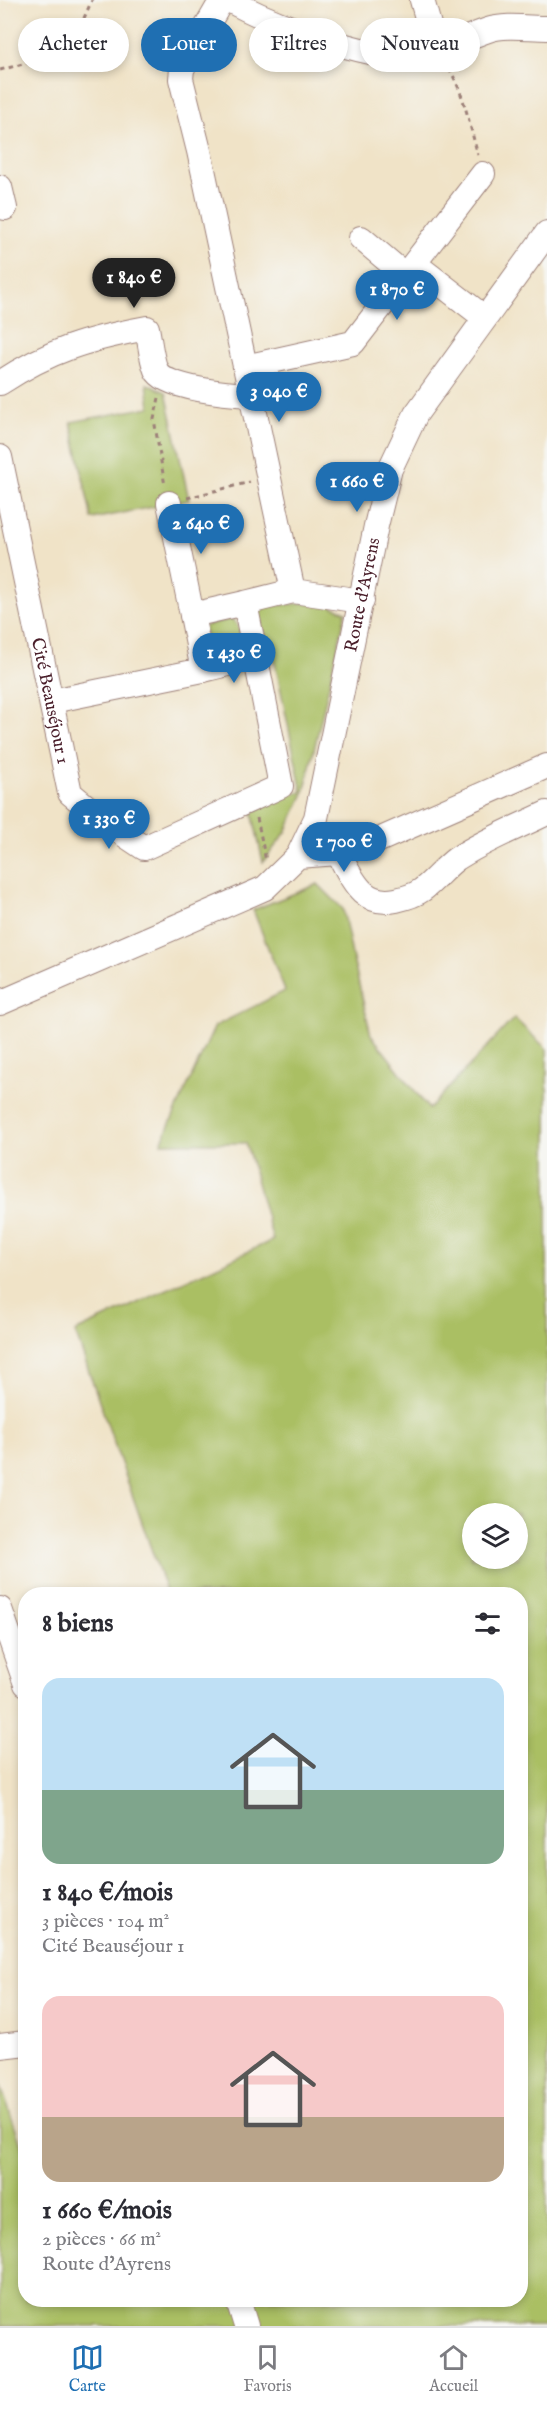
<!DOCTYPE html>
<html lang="fr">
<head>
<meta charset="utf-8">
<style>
  :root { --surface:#fff; --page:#f2f2f3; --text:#2b2b33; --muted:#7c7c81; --line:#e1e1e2; --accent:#1f6fb2 }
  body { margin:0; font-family:"IM FELL English",serif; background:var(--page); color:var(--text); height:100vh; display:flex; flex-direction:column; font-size:22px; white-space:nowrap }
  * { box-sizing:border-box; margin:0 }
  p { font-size:20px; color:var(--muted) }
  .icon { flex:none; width:33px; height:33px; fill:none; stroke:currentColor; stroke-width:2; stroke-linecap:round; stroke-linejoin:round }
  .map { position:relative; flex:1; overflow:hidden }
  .side { position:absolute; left:18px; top:1587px; width:510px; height:720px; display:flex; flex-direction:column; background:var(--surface); border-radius:24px; box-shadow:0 3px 9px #0003 }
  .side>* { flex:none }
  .top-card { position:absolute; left:18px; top:18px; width:512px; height:54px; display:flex; gap:12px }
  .tools { position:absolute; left:462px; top:1503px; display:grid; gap:12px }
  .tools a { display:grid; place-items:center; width:66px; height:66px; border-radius:50%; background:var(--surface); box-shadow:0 3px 9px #0003; font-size:30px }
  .price { position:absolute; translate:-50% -51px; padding:0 14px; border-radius:21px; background:var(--accent); color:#fff; font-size:20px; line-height:39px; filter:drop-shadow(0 2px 3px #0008) }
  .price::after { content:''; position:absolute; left:50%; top:36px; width:18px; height:14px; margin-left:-9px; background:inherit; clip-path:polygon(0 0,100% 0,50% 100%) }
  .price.active { background:#222; color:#fff }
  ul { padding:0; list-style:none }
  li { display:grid; align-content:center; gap:12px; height:318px; padding:0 24px }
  li span { display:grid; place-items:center; height:186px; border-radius:18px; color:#555 }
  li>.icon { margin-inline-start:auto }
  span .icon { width:108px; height:108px; fill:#fffc; stroke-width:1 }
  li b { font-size:26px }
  h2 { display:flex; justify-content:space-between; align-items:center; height:72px; padding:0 24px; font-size:26px }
  .pill { padding:0 21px; border-radius:27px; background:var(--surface); box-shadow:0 3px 9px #0003; font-size:21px; line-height:54px }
  .pill.active { background:var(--accent); color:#fff }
  .tab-bar { display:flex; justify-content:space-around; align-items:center; height:84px; border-top:2px solid var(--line); background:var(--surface); font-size:16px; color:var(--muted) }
  .tab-bar a { display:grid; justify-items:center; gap:3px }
  .tab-bar .active { color:var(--accent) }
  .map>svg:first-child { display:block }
  .green { fill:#aabf64; stroke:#7a6f48; stroke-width:1.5; fill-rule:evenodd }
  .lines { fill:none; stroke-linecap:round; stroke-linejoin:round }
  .minor-casing { stroke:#9d8179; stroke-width:26 }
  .path { stroke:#9d8179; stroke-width:3; stroke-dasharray:4.5 4.5; stroke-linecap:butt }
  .minor { stroke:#fff; stroke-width:24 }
  .labels { text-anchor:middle; stroke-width:6; stroke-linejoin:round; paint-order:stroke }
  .street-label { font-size:18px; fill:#4a1f2b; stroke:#f6f6f2 }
</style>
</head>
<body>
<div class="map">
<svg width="547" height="2326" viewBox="0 0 547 2326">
  <rect width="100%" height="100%" fill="#f6f6f2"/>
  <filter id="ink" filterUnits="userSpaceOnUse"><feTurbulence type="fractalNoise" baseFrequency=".0167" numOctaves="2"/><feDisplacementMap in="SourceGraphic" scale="12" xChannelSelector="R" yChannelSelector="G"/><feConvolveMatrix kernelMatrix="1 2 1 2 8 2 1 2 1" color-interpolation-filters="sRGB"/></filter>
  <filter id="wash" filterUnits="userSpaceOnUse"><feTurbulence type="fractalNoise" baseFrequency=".008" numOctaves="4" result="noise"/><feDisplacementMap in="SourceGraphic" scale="24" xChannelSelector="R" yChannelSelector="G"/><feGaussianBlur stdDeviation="1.35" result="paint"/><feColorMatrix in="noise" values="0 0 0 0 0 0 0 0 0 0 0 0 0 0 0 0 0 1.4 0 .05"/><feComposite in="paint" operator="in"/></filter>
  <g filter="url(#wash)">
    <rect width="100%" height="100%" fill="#f0e3c7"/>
    <g class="green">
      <polygon points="147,384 166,392 189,500 92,519 71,422 150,407"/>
      <polygon points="306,603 327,604 346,612 304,793 286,832 263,862 252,812 271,799 302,792 272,648 260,650 254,619 260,610 268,606"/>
      <path d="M231 619C240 624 243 639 241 649L211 656 204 626Z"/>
      <path d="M318 884 343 909 352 955 371 1035 429 1109 514 1018 547 1049V2326H0V2084L25 2156 26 2300H520V1594H167L75 1332 273 1240 246 1143H161L215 1026 285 991 253 910ZM472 1514H518V1558H472Z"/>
    </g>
  </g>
  <g filter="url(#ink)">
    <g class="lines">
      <g class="minor-casing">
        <g id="minor">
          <polyline points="222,0 182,69 181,79 199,151 293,591 362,601"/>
          <path d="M229 0C268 22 371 61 415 56 441 53 463 38 488 30 506 24 528 28 547 28"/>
          <polyline points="422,0 436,50"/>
          <polyline points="0,187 5,208"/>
          <polyline points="361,238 406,276"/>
          <polyline points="415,264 485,318"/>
          <polyline points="245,367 353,343 483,174"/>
          <path d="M0 383C50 350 88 339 147 328 150 342 151 358 156 370 164 389 232 394 251 395"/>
          <path id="s1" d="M0 457 70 793 105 822 144 848 281 786 245 603 293 591"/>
          <polyline points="169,503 192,615"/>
          <polyline points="203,670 256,657"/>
          <polyline points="52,701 203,670 192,615 245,603"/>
          <path d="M338 853C352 878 362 907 396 900 405 898 415 895 422 890 434 881 444 868 456 859 485 840 516 828 547 813"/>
          <path id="s2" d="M298 856 316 818 376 526 390 469 416 414 547 233"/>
          <polyline points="0,1003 265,888 298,856 338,853 372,843 547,766"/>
          <polyline points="0,1609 26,1684"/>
          <polyline points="0,2046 26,2043"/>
          <polyline points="238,2300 246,2326"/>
        </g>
      </g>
      <g class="path">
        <path d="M449 68C465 96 469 124 478 155"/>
        <polyline points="0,70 69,52 92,0"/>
        <polyline points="159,398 154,419 165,486"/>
        <polyline points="187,498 250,482"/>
        <polyline points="257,818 266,861"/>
      </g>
      <use href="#minor" class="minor"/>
    </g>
  </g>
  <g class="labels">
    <g class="street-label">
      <text dy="6" stroke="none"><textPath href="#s2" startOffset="270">Route d'Ayrens</textPath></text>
      <text dy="6" stroke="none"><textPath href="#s1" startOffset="249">Cité Beauséjour 1</textPath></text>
    </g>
  </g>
</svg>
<div class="tools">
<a><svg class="icon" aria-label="layers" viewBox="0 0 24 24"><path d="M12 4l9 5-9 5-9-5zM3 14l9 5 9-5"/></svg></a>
</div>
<b class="price active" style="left:134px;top:309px">1 840 €</b>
<b class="price" style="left:397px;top:321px">1 870 €</b>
<b class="price" style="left:279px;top:423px">3 040 €</b>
<b class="price" style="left:357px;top:513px">1 660 €</b>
<b class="price" style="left:201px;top:555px">2 640 €</b>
<b class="price" style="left:234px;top:684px">1 430 €</b>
<b class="price" style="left:109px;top:850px">1 330 €</b>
<b class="price" style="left:344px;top:873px">1 700 €</b>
<div class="top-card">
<a class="pill">Acheter</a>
<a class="pill active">Louer</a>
<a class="pill">Filtres</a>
<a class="pill">Nouveau</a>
</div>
<section class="side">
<h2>8 biens<svg class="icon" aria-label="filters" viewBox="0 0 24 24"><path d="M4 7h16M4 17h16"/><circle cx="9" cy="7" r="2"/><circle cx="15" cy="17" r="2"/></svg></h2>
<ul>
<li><span style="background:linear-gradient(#bfe0f5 60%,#7fa58c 0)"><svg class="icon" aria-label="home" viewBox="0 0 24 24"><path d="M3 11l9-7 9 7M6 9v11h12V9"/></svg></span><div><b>1 840 €/mois</b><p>3 pièces · 104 m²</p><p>Cité Beauséjour 1</p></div></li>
<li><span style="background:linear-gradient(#f6c9c9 65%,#b9a48a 0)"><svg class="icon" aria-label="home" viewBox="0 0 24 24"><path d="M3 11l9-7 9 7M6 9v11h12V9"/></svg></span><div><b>1 660 €/mois</b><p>2 pièces · 66 m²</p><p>Route d'Ayrens</p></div></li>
</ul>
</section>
</div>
<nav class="tab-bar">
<a class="active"><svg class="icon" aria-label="map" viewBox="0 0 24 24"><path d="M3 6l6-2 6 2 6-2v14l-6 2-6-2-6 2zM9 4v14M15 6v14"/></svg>Carte</a>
<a><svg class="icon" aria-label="saved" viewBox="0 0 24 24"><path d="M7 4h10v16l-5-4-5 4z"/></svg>Favoris</a>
<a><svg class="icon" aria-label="home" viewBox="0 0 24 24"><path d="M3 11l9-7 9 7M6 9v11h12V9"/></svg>Accueil</a>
</nav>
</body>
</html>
